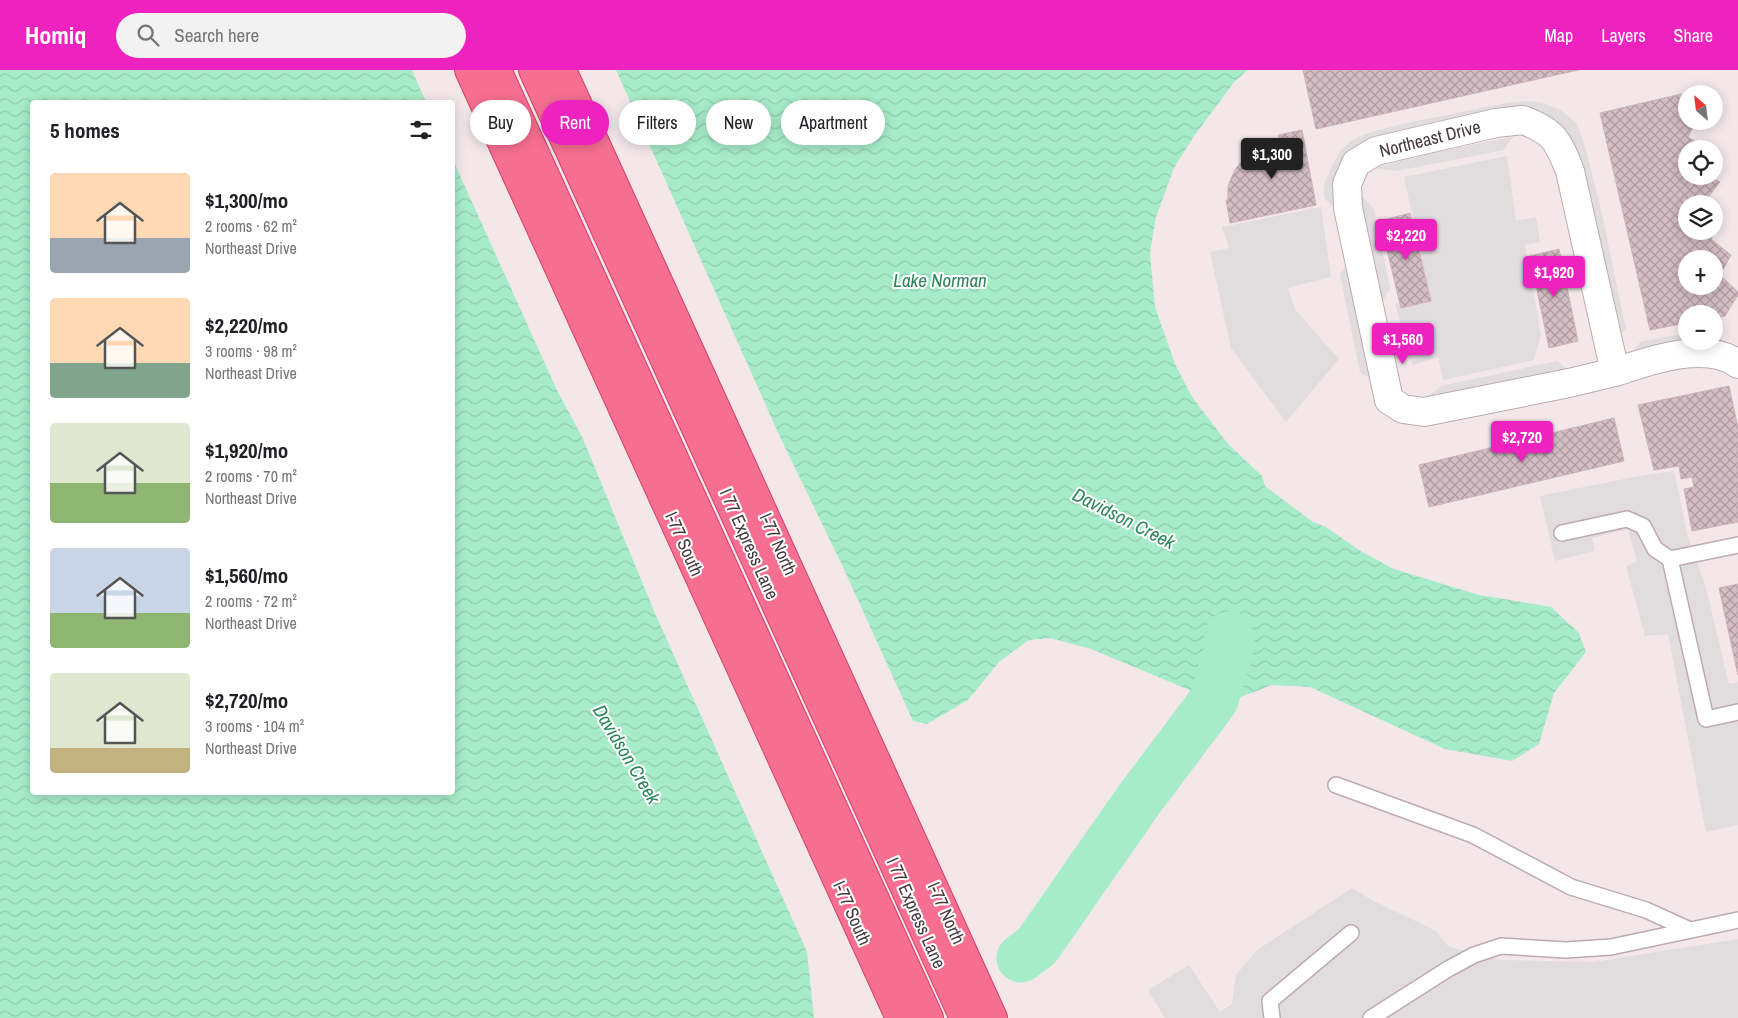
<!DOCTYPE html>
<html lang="en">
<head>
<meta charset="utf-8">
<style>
  :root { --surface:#fff; --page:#f2f2f2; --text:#202124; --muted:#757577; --accent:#ee23bf }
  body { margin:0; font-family:"Archivo Narrow",sans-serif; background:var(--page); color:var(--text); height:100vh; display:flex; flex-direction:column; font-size:19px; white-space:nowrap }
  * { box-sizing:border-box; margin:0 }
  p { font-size:16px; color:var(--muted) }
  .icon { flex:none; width:28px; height:28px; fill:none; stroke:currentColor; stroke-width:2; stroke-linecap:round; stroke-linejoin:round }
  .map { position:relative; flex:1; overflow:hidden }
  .side { position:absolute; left:30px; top:30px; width:425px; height:695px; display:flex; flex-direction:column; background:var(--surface); border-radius:5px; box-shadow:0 2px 12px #0003 }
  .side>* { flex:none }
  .guide { position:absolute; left:470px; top:30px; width:475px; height:45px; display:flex; gap:10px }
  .needle { width:32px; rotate:332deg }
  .buttons { position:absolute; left:1678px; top:15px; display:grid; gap:10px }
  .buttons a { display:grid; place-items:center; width:45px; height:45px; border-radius:50%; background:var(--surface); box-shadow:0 2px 12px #0003; font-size:25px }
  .price { position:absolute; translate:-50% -42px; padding:0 11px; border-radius:5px; background:var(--accent); color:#fff; font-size:16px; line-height:32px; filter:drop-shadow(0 1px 2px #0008) }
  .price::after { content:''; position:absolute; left:50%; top:30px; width:15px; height:11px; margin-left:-8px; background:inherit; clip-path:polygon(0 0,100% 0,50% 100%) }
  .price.selected { background:#222; color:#fff }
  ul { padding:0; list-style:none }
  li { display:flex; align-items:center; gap:15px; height:125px; padding:0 20px }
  li span { display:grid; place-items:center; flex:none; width:140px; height:100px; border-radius:5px; color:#555 }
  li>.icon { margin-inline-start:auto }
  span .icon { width:60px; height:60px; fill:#fffc; stroke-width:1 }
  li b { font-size:21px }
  h2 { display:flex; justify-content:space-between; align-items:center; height:60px; padding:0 20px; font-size:21px }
  .chip { padding:0 18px; border-radius:22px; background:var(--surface); box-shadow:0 2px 12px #0003; font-size:18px; line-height:45px }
  .chip.selected { background:var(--accent); color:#fff }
  header { display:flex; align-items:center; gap:30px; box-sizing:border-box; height:70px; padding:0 25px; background:var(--accent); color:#fff }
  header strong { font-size:24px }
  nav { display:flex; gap:28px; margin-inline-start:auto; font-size:18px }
  .search { width:350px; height:45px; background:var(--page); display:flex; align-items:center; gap:12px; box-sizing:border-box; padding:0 18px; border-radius:28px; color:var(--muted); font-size:19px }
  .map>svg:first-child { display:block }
  .parking { fill:#e1dcde }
  .water { fill:url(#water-waves) }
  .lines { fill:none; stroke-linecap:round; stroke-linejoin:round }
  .river { stroke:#a7ecc9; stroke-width:49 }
  .building { fill:url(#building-cross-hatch); stroke:#ceb1ba; fill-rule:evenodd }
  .service-casing { stroke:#beaab0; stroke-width:18 }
  .minor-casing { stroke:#beaab0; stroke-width:30 }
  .motorway-casing { stroke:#d53f6a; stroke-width:30 }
  .service { stroke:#fff; stroke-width:15 }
  .minor { stroke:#fff; stroke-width:28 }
  .motorway { stroke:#f66f91; stroke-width:28 }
  .labels { text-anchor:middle; stroke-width:4; stroke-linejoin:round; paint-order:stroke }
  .street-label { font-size:18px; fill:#46373b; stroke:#fff }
  .water-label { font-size:19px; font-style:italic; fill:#2c8559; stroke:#fff }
</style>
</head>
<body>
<header>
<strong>Homiq</strong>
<div class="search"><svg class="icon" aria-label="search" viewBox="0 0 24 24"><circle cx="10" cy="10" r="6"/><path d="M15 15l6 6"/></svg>Search here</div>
<nav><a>Map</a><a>Layers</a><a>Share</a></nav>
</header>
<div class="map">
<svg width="1738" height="948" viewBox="0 0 1738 948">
  <defs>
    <pattern id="water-waves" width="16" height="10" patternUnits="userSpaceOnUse" patternTransform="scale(1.25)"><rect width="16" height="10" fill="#a7ecc9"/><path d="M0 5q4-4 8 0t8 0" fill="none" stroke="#91cbae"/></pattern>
    <pattern id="building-cross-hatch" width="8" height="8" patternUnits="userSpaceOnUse" patternTransform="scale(1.25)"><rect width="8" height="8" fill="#d4bdc4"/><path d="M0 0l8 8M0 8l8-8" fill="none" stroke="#ae9aa0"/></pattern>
  </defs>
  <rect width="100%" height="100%" fill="#f3e7ea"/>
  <g class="parking">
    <polygon points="1528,31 1544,33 1562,41 1576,53 1583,69 1601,139 1626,260 1619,265 1564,61 1385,68 1335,138 1324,128 1324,114 1333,94 1341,80 1351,71 1365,64 1402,54 1507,33"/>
    <polygon points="1512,67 1504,80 1396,101 1373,98 1431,83"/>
    <polygon points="1507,86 1516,151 1536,147 1540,172 1525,175 1541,265 1534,290 1443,310 1438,287 1412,295 1395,234 1429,224 1404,107"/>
    <polygon points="1359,123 1374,139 1390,218 1382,233"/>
    <polygon points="1321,137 1331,207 1288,218 1296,241 1339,289 1286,352 1231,278 1210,182 1229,178 1222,157"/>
    <polygon points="1347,196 1371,309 1360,302 1341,210 1340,204"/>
    <polygon points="1714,259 1723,272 1689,274 1630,286 1640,272 1664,267 1686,264 1686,271 1714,271"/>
    <polygon points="1557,291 1564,297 1572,299 1423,330 1441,316"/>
    <polygon points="1674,401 1688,468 1705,514 1729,614 1738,612 1738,755 1706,762 1668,564 1645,566 1626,496 1637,492 1628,459 1592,468 1595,481 1555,491 1540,426 1644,405"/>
    <polygon points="1352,818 1372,830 1436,861 1448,876 1499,890 1594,892 1738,869 1738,948 1165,948 1148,920 1189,895 1220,942 1232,934 1236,905 1257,880"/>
  </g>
  <g class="water">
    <polygon points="0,0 412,0 426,32 32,32 32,722 452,722 453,90 556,318 583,369 654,541 807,882 814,948 0,948"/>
    <polygon points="616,0 1248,0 1235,11 1194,66 1174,98 1156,147 1150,183 1155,237 1175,294 1192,327 1229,375 1262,406 1265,416 1313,452 1326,457 1362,482 1394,499 1479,525 1551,537 1579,563 1586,582 1554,623 1539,674 1512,691 1445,679 1310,617 1272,615 1223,634 1091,579 1050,568 1029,570 999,592 968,630 927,654 913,651 842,495 780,367"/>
  </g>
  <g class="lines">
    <polyline class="river" points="1021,888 1037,876 1138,731 1214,630 1230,574 1229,566"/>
  </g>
  <g class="building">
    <polygon points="1303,0 1578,0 1316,59"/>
    <path d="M1681 24 1686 29V51H1696L1688 67 1707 78 1686 79V106H1709L1720 112 1703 134H1686V161H1714V143L1722 150 1711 169 1731 185 1720 205 1738 222V225L1725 246 1714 248V244H1686V253L1650 260 1600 43ZM1686 189H1714V216H1686Z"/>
    <polygon points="1302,60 1316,135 1230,153 1226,130 1228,130 1228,117 1230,111 1236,98 1253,80 1279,68 1278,65"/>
    <polygon points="1410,143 1431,231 1401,238 1380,151"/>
    <polygon points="1559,179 1578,271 1549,278 1530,186"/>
    <polygon points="1729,316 1738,358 1738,452 1692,461 1684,419 1694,417 1692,407 1681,409 1679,396 1654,400 1638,335"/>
    <polygon points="1614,348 1624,391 1429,437 1419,395"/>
    <polygon points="1738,514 1738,605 1719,518"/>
  </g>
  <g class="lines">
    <g class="service-casing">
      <g id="service">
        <polyline points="1562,463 1627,449 1643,456 1655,479 1670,489"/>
        <polyline points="1738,475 1670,489 1706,649 1738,642"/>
        <polyline points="1336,715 1473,765 1571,817 1646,840 1690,860"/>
        <polyline points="1272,948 1270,931 1351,863"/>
        <polyline points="1371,948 1448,899 1474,885 1501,876 1566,880 1611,877 1738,850"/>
      </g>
    </g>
    <g class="minor-casing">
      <g id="minor">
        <path d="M1523 50C1555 62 1558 71 1570 101L1615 302 1569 313 1424 342 1403 339 1389 330 1348 138 1347 114 1356 93 1376 81 1496 53Z"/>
        <path d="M1615 302C1649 291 1706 270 1738 294"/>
      </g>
    </g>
    <g class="motorway-casing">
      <g id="motorway">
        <polyline points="469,0 900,948"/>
        <polyline points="497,0 929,948"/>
        <polyline points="533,0 964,948"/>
        <polyline points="562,0 993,948"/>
      </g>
    </g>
    <use href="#service" class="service"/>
    <use href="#minor" class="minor"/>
    <use href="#motorway" class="motorway"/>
  </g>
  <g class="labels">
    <g class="street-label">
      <text transform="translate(1430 69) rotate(-14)" y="6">Northeast Drive</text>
      <text transform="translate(684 474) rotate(66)" y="6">I-77 South</text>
      <text transform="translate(749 474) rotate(66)" y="6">I 77 Express Lane</text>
      <text transform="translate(778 474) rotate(66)" y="6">I-77 North</text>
      <text transform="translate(852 843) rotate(66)" y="6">I-77 South</text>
      <text transform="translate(916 843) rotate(66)" y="6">I 77 Express Lane</text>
      <text transform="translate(946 843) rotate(66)" y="6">I-77 North</text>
    </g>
    <g class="water-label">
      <text x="940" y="217">Lake Norman</text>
      <text transform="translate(1124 448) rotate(27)" y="7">Davidson Creek</text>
      <text transform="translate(627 684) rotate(59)" y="7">Davidson Creek</text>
    </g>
  </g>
</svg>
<div class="buttons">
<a><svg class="needle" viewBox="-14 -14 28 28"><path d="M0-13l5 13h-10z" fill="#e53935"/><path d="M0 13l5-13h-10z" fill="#757577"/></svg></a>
<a><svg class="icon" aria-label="locate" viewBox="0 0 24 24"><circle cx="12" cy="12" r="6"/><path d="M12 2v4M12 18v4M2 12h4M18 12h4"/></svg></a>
<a><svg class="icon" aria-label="layers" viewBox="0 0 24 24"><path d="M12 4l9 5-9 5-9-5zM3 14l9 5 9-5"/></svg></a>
<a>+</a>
<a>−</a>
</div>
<b class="price selected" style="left:1272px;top:110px">$1,300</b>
<b class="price" style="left:1406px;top:191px">$2,220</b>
<b class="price" style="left:1554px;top:228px">$1,920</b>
<b class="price" style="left:1403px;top:295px">$1,560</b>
<b class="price" style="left:1522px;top:393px">$2,720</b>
<div class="guide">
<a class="chip">Buy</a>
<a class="chip selected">Rent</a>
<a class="chip">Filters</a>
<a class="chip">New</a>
<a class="chip">Apartment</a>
</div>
<section class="side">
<h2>5 homes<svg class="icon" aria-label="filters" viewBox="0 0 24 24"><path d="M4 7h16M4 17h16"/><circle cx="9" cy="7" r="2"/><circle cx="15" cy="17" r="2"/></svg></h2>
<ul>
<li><span style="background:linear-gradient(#ffd9b3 65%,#9aa5b1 0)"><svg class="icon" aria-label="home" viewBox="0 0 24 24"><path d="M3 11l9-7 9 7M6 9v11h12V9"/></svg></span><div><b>$1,300/mo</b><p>2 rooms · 62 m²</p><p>Northeast Drive</p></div></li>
<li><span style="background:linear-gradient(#ffd9b3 65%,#7fa58c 0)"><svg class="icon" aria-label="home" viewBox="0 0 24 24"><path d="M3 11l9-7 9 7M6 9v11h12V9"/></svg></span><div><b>$2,220/mo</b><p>3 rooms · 98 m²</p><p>Northeast Drive</p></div></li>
<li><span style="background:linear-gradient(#dfe7d0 60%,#8fb573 0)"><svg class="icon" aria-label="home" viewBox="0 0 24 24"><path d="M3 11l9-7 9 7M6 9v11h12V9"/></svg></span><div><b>$1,920/mo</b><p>2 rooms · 70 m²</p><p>Northeast Drive</p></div></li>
<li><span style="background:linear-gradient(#c9d6e8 65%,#8fb573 0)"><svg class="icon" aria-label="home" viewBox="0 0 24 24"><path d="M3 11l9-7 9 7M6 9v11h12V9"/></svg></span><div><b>$1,560/mo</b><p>2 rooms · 72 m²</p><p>Northeast Drive</p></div></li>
<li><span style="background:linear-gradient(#dfe7d0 75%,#c2b280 0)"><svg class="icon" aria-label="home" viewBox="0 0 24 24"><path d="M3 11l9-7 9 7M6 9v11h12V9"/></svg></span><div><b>$2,720/mo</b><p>3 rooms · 104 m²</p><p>Northeast Drive</p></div></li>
</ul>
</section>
</div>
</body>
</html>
